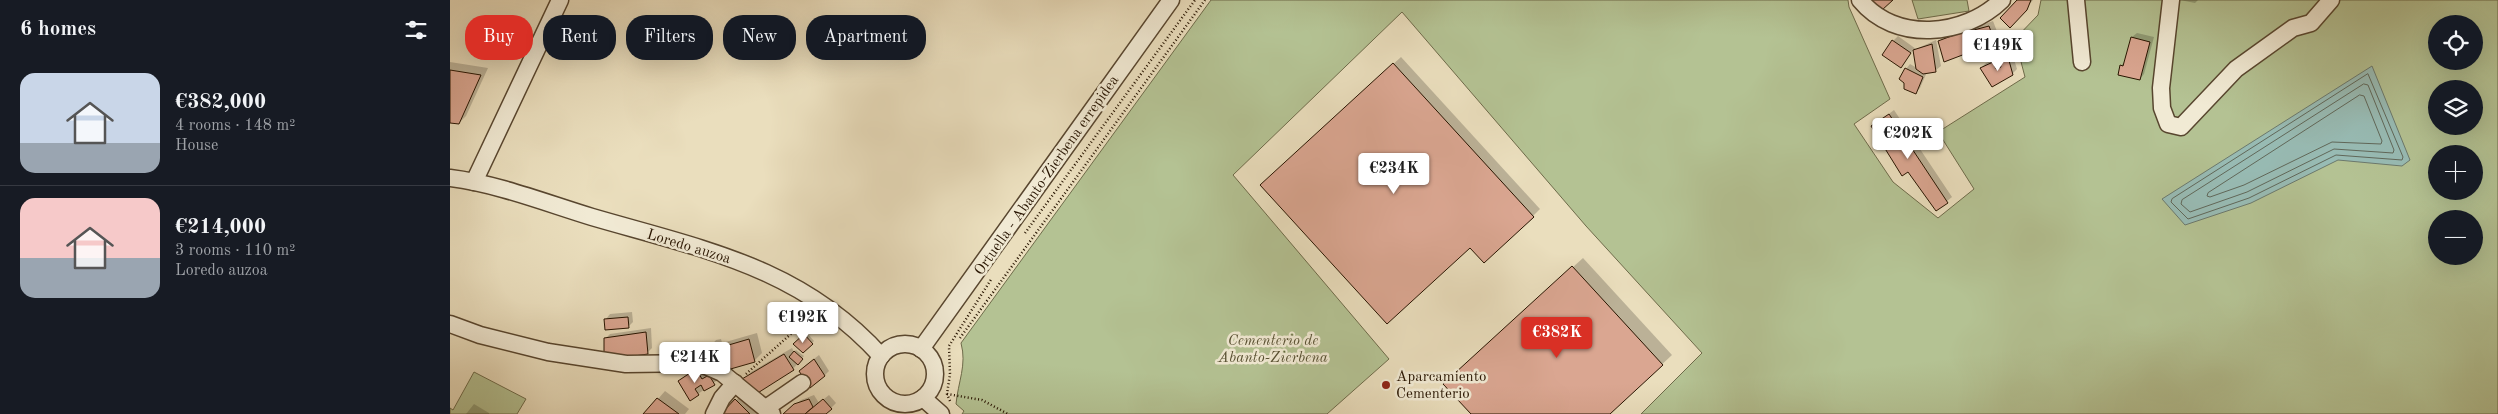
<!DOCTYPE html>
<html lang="en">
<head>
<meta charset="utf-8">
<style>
  :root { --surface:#171b24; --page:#242831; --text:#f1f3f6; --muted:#9ea1a6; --line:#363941; --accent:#d93025 }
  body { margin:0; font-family:"Old Standard TT",serif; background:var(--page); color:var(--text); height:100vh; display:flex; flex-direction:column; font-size:19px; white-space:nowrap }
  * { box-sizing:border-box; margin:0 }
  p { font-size:16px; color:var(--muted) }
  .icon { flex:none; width:28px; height:28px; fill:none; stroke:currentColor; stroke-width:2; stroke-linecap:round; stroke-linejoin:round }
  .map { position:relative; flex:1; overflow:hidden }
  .panel { display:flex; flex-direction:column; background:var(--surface); width:450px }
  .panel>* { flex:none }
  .guide { position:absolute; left:15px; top:15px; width:475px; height:45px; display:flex; gap:10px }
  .controls { position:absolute; left:1978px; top:15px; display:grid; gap:10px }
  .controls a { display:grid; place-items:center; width:55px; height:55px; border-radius:50%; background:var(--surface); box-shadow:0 5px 20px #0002; font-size:25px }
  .price { position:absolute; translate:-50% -42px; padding:0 11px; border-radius:5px; background:#fff; color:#222; font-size:16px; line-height:32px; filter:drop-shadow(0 1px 2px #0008) }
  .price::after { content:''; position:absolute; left:50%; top:30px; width:15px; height:11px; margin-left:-8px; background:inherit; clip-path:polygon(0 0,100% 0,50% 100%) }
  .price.selected { background:var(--accent); color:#fff }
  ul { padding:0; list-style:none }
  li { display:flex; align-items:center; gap:15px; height:125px; padding:0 20px }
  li+li { border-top:1px solid var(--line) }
  li span { display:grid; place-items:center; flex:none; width:140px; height:100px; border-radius:15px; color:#555 }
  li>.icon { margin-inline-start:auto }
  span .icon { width:60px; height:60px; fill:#fffc; stroke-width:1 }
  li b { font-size:21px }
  h2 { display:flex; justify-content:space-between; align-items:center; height:60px; padding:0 20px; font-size:21px }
  .tag { padding:0 18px; border-radius:20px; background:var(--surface); box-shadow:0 5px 20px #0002; font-size:18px; line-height:45px }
  .tag.selected { background:var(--accent); color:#fff }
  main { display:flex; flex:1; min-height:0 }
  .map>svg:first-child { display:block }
  .green { fill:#b4c293; stroke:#6e6b4a; fill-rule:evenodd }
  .water { fill:#98bcb5; stroke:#6b796d }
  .shadow { fill:#0003 }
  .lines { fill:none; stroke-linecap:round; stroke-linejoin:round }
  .shore { stroke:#60685a; stroke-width:1 }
  .building { fill:#daa691; stroke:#271400 }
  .minor-casing { stroke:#58462f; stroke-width:19 }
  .path { stroke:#271400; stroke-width:2.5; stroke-dasharray:1 2.5; stroke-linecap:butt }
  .minor { stroke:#f1ead4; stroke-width:16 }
  .poi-dot { fill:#8f2418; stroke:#f1ead4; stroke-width:2 }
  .labels { text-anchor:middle; stroke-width:5; stroke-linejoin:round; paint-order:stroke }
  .street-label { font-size:15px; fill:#271400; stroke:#f1ead4 }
  .park-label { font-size:15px; font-style:italic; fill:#585133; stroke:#f1ead4 }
  .poi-label { font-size:15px; fill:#271400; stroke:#f1ead4; text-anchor:start }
</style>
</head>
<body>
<main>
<section class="panel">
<h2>6 homes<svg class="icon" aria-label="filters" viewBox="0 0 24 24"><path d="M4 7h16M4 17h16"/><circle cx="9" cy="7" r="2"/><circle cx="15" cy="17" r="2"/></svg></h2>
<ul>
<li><span style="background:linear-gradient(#c9d6e8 70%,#9aa5b1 0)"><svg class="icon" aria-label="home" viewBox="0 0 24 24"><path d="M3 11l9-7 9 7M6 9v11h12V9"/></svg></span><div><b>€382,000</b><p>4 rooms · 148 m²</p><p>House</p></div></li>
<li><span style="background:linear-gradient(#f6c9c9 60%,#9aa5b1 0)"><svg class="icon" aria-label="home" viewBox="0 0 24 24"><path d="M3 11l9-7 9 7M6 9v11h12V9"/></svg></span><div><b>€214,000</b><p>3 rooms · 110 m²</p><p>Loredo auzoa</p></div></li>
</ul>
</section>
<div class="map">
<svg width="2048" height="414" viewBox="0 0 2048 414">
  <rect width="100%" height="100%" fill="#eadebd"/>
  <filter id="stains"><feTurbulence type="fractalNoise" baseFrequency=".004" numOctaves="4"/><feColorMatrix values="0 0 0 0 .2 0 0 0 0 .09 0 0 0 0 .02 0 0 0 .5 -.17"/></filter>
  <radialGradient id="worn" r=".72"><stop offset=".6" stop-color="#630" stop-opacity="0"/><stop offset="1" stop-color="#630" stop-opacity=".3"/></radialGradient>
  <g class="green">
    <path d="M761 0H1398L1399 7 1440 99 1404 124 1443 182 1488 218 1524 189 1488 132 1575 77 1565 39 1588 15 1591 0H2048V414H1191L1252 353 1136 226 952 12 783 175 939 359 877 414H512L514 411 506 404C508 382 517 365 511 343ZM1986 24H2024V61H1986ZM1986 89H2024V126H1986ZM1986 154H2024V191H1986ZM1986 219H2024V256H1986Z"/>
    <polygon points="1462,0 1517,0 1519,11 1468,19"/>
    <polygon points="24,372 76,399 67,414 0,414 0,408 3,410"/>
  </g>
  <polygon class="water" points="1922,66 1960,160 1952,166 1888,160 1801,203 1735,225 1712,199"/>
  <g class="shadow">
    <polygon points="1568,0 1583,0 1560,27"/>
    <polygon points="1730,0 1748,0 1745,3"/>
    <polygon points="1543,21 1548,34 1522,50 1489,42 1494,37 1520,27 1522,31 1526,27"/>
    <polygon points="1687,33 1704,37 1694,74 1690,79 1671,66 1676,60 1682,37"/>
    <polygon points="1448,36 1466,49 1486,40 1491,66 1486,70 1477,72 1470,88 1465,93 1456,69 1460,64 1467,68 1464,49 1451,67 1443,41"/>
    <polygon points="1562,53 1567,69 1562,74 1531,68 1536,63 1548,58 1550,61"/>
    <polygon points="951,57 1090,209 1083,216 1020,246 819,178"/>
    <polygon points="0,62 38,68 16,116 9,123 0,122"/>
    <polygon points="1444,110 1502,197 1486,210 1459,170 1423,126"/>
    <polygon points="1133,258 1222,355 1159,414 1022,414 1004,375"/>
    <polygon points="182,312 183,322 178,327 156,319 160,314"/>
    <polygon points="201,328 202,348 197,353 155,339 160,334"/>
    <polygon points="307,333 312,353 304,361 259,348 266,340 271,339 272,343"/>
    <polygon points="357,333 364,341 353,352 345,344"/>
    <polygon points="342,348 344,352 346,350 354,356 343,369 294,380 301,372"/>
    <polygon points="369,355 379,371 374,376 355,366"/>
    <polygon points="251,365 269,379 248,394 229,381"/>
    <polygon points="215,391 239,409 235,414 195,414"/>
    <polygon points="293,393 314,414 273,414"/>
    <polygon points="364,395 369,403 379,395 386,403 375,414 335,414 351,400"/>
    <polygon points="24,404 39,413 39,414 16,414"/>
  </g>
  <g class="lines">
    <g class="shore">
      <polygon points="1918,74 1953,157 1952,160 1886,155 1799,198 1738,219 1721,202 1722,199"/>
      <polygon points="1914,84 1918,85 1944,150 1943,153 1884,149 1797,192 1740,212 1731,204 1732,200"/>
      <polygon points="1910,95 1914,96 1932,141 1931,144 1882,142 1794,185 1760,197 1757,196 1758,193"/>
    </g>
  </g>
  <g class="building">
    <polygon points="1418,0 1443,0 1432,10"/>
    <polygon points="1567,0 1581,0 1577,10 1560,28 1550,18"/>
    <polygon points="1539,26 1544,40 1525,47 1520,31"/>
    <polygon points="1515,31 1523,51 1494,62 1488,41"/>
    <polygon points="1681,37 1700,42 1690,80 1668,75 1670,65 1673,66"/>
    <polygon points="1442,40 1461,53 1451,68 1432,55"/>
    <polygon points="1482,44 1486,72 1473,74 1466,69 1463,50"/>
    <polygon points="1558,57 1563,75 1542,87 1530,68 1543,62 1546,69 1551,67 1549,60"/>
    <polygon points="943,63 1084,217 1034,263 1020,248 937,324 810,185"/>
    <polygon points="1455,68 1473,77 1466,94 1454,89 1454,83 1449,79"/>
    <polygon points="0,70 31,75 9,124 0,123"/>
    <polygon points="1439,114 1498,203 1486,211 1458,172 1452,176 1421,126"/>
    <polygon points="1122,266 1213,365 1160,414 1021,414 993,384"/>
    <polygon points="178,317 179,328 155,330 154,319"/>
    <polygon points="196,332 198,354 164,359 154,353 154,338"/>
    <polygon points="354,334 363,344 353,353 343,344"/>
    <polygon points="299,339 305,362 270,372 262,365 257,347 264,345 265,349"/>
    <polygon points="344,351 353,359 348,365 339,357"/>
    <polygon points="334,354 344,370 303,396 292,379"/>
    <polygon points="364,359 375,376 360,388 349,371"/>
    <polygon points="246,369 252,379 259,375 265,385 254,391 251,385 245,389 249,395 240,401 228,381"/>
    <polygon points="207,398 229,414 193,414"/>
    <polygon points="285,399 300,414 271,414"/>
    <polygon points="359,399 363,407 355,414 333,414 344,404"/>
    <polygon points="373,399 382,409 376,414 355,414"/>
  </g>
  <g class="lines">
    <g class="minor-casing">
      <g id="minor">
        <path d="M1410 0C1445 43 1514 37 1552 0"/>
        <polyline points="1626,0 1632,62"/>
        <polyline points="1721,0 1711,88 1712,108 1718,124 1731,127 1786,69 1843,28 1861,23 1881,0"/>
        <path d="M0 178C48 184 96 203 142 217 252 249 351 267 431 356"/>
        <polyline points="24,182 110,0"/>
        <polyline points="0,324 30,335 98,352 176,364 249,363 272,373 322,414"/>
        <circle cx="455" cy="374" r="30"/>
        <polyline points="471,349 721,0"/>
        <polyline points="473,398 491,414"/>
        <polyline points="316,408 352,383"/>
        <polyline points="264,414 272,398 285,383"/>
      </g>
    </g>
    <g class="path">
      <polyline points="575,233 745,0"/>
      <polyline points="510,338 755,0"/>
      <polyline points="296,374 361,316"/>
      <polyline points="497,394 532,400 558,414"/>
      <polyline points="500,401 497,394 500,374 499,346 542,278"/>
    </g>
    <use href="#minor" class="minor"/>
  </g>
  <circle class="poi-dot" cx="936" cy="385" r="5"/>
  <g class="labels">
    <g class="street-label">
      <text transform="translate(596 175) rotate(-55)" y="5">Ortuella - Abanto-Zierbena errepidea</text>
      <text transform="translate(239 246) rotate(17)" y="5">Loredo auzoa</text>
    </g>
    <g class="park-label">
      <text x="823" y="345">Cementerio de<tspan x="823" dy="17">Abanto-Zierbena</tspan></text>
    </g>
    <g class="poi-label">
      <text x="946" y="381">Aparcamiento<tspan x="946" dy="17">Cementerio</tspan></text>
    </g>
  </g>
  <rect width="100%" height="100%" filter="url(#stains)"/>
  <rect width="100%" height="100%" fill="url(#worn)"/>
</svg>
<div class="controls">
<a><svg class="icon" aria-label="locate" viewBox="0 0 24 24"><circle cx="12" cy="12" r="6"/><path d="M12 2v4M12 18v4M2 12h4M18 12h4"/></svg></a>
<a><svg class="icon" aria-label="layers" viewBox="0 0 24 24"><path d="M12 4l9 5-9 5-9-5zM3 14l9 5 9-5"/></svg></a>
<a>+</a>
<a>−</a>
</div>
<b class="price" style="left:1548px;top:72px">€149K</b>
<b class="price" style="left:1458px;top:160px">€202K</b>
<b class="price" style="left:944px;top:195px">€234K</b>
<b class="price" style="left:353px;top:344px">€192K</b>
<b class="price selected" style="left:1107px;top:359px">€382K</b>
<b class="price" style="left:245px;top:384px">€214K</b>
<div class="guide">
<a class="tag selected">Buy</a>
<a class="tag">Rent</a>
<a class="tag">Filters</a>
<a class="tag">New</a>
<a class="tag">Apartment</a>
</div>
</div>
</main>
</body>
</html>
